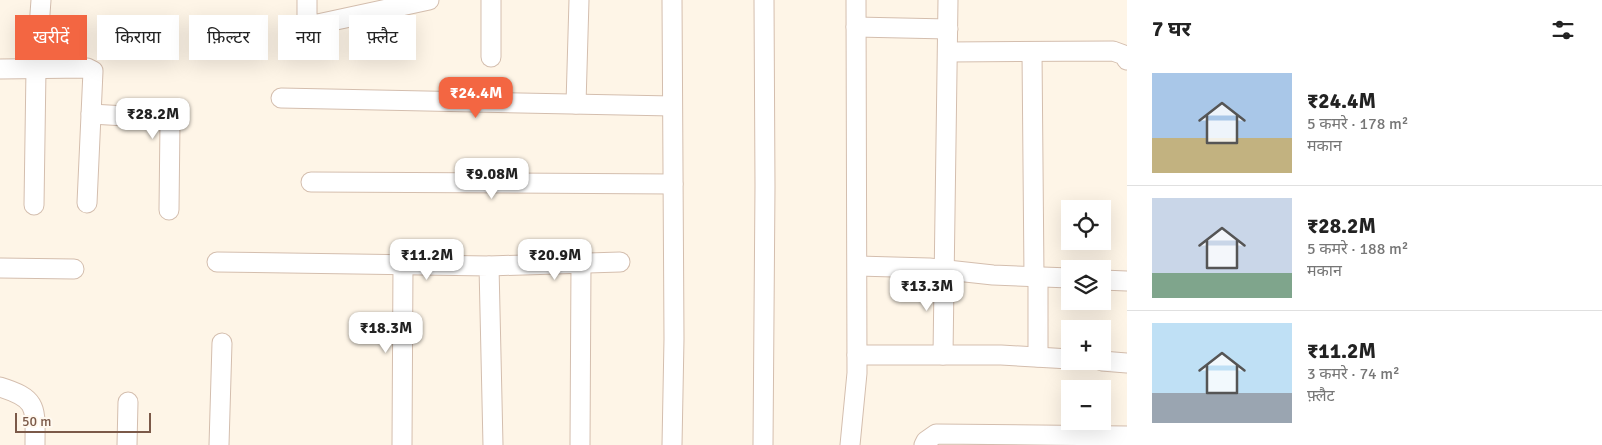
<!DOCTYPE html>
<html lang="hi">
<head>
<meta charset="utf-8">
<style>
  :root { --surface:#fff; --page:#f6f6f6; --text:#222; --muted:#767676; --line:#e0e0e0; --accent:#f36642 }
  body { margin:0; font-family:Signika,"Noto Sans Devanagari",sans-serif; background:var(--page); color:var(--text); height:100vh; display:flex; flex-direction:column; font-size:19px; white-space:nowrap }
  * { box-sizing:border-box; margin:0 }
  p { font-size:16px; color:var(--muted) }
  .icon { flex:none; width:28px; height:28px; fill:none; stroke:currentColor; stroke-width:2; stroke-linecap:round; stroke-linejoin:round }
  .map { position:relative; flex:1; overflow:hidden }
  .drawer { display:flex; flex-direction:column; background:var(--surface); width:475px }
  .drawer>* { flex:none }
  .banner { position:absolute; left:15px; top:15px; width:475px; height:45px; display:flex; gap:10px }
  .fabs { position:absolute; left:1061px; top:200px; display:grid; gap:10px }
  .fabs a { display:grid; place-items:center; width:50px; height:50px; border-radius:0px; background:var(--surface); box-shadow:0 5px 20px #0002; font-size:25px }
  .scale { position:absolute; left:15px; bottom:12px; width:136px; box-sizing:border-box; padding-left:5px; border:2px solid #7b5948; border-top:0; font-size:14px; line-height:18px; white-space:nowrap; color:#7b5948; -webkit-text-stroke:4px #fff9f0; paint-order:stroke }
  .price { position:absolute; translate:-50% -42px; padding:0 11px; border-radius:10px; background:#fff; color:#222; font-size:16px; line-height:32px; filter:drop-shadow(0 1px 2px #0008) }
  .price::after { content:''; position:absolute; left:50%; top:30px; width:15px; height:11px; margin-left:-8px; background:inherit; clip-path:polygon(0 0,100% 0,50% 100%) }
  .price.selected { background:var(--accent); color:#fff }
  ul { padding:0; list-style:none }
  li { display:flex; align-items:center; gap:15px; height:125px; padding:0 25px }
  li+li { border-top:1px solid var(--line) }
  li span { display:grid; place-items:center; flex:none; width:140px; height:100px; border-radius:0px; color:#555 }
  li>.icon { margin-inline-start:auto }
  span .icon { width:60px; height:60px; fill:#fffc; stroke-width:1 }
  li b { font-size:21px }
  h2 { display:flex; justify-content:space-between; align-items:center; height:60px; padding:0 25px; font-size:21px }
  .chip { padding:0 18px; border-radius:0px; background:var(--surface); box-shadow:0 5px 20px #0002; font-size:18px; line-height:45px }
  .chip.selected { background:var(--accent); color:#fff }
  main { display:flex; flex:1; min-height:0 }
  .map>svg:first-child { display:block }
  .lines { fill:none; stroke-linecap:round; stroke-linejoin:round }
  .minor-casing { stroke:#d4beae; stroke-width:21 }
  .minor { stroke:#fff; stroke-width:19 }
</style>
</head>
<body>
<main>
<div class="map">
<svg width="1127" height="445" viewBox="0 0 1127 445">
  <rect width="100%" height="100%" fill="#fef5e7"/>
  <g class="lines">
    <g class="minor-casing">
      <g id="minor">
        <polyline points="307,0 307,20 313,25 429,0"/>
        <polyline points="856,27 948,29"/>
        <polyline points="948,52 1113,51 1124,55 1127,60"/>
        <polyline points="1032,52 1034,277"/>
        <polyline points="491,57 491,0"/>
        <polyline points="0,69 87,68 93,71 87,203"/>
        <polyline points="281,98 672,106"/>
        <polyline points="576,104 579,0"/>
        <polyline points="91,114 161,118 170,122 169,210"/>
        <polyline points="311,182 673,184"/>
        <polyline points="34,205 36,69 41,0"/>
        <polyline points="217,262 489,266 493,445"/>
        <polyline points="489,266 620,262"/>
        <polyline points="858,266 929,268 993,275 1070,278"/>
        <polyline points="0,268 74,269"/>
        <polyline points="1102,280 1127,281"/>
        <polyline points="857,355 1001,355 1070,359"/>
        <polyline points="943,355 948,0"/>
        <polyline points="1038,357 1038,277"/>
        <polyline points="1102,361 1127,363"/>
        <path d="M0 387C39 399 35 408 35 445"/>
        <polyline points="127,445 128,402"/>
        <polyline points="219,445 222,343"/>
        <polyline points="402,445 403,264"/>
        <polyline points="580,445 581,263"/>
        <polyline points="672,445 674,339 672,0"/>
        <polyline points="763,445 765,186 764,0"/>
        <polyline points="850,445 857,373 856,0"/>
        <polyline points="924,445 926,441 936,434 1127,436"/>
      </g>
    </g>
    <use href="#minor" class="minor"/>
  </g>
</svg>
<div class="fabs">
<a><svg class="icon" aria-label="locate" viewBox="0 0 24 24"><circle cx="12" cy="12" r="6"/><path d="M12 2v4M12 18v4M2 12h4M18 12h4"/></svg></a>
<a><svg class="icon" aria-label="layers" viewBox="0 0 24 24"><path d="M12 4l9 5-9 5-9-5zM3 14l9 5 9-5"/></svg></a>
<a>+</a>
<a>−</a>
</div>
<div class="scale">50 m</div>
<b class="price selected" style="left:476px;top:119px">₹24.4M</b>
<b class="price" style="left:153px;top:140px">₹28.2M</b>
<b class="price" style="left:492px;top:200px">₹9.08M</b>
<b class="price" style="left:427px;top:281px">₹11.2M</b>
<b class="price" style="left:555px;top:281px">₹20.9M</b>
<b class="price" style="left:927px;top:312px">₹13.3M</b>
<b class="price" style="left:386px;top:354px">₹18.3M</b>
<div class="banner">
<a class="chip selected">खरीदें</a>
<a class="chip">किराया</a>
<a class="chip">फ़िल्टर</a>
<a class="chip">नया</a>
<a class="chip">फ़्लैट</a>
</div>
</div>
<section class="drawer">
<h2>7 घर<svg class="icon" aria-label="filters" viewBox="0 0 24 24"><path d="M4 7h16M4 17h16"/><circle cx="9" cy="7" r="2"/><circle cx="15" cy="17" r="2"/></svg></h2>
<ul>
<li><span style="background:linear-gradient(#a9c7e8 65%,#c2b280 0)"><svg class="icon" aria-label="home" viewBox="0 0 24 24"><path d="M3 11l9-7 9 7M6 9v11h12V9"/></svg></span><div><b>₹24.4M</b><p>5 कमरे · 178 m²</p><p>मकान</p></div></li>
<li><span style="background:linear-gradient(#c9d6e8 75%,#7fa58c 0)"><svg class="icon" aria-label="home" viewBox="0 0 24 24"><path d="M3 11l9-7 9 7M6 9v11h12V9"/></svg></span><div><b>₹28.2M</b><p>5 कमरे · 188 m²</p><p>मकान</p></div></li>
<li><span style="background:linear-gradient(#bfe0f5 70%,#9aa5b1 0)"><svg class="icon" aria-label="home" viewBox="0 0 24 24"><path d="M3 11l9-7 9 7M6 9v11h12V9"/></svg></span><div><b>₹11.2M</b><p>3 कमरे · 74 m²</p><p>फ़्लैट</p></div></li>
</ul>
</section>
</main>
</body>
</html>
